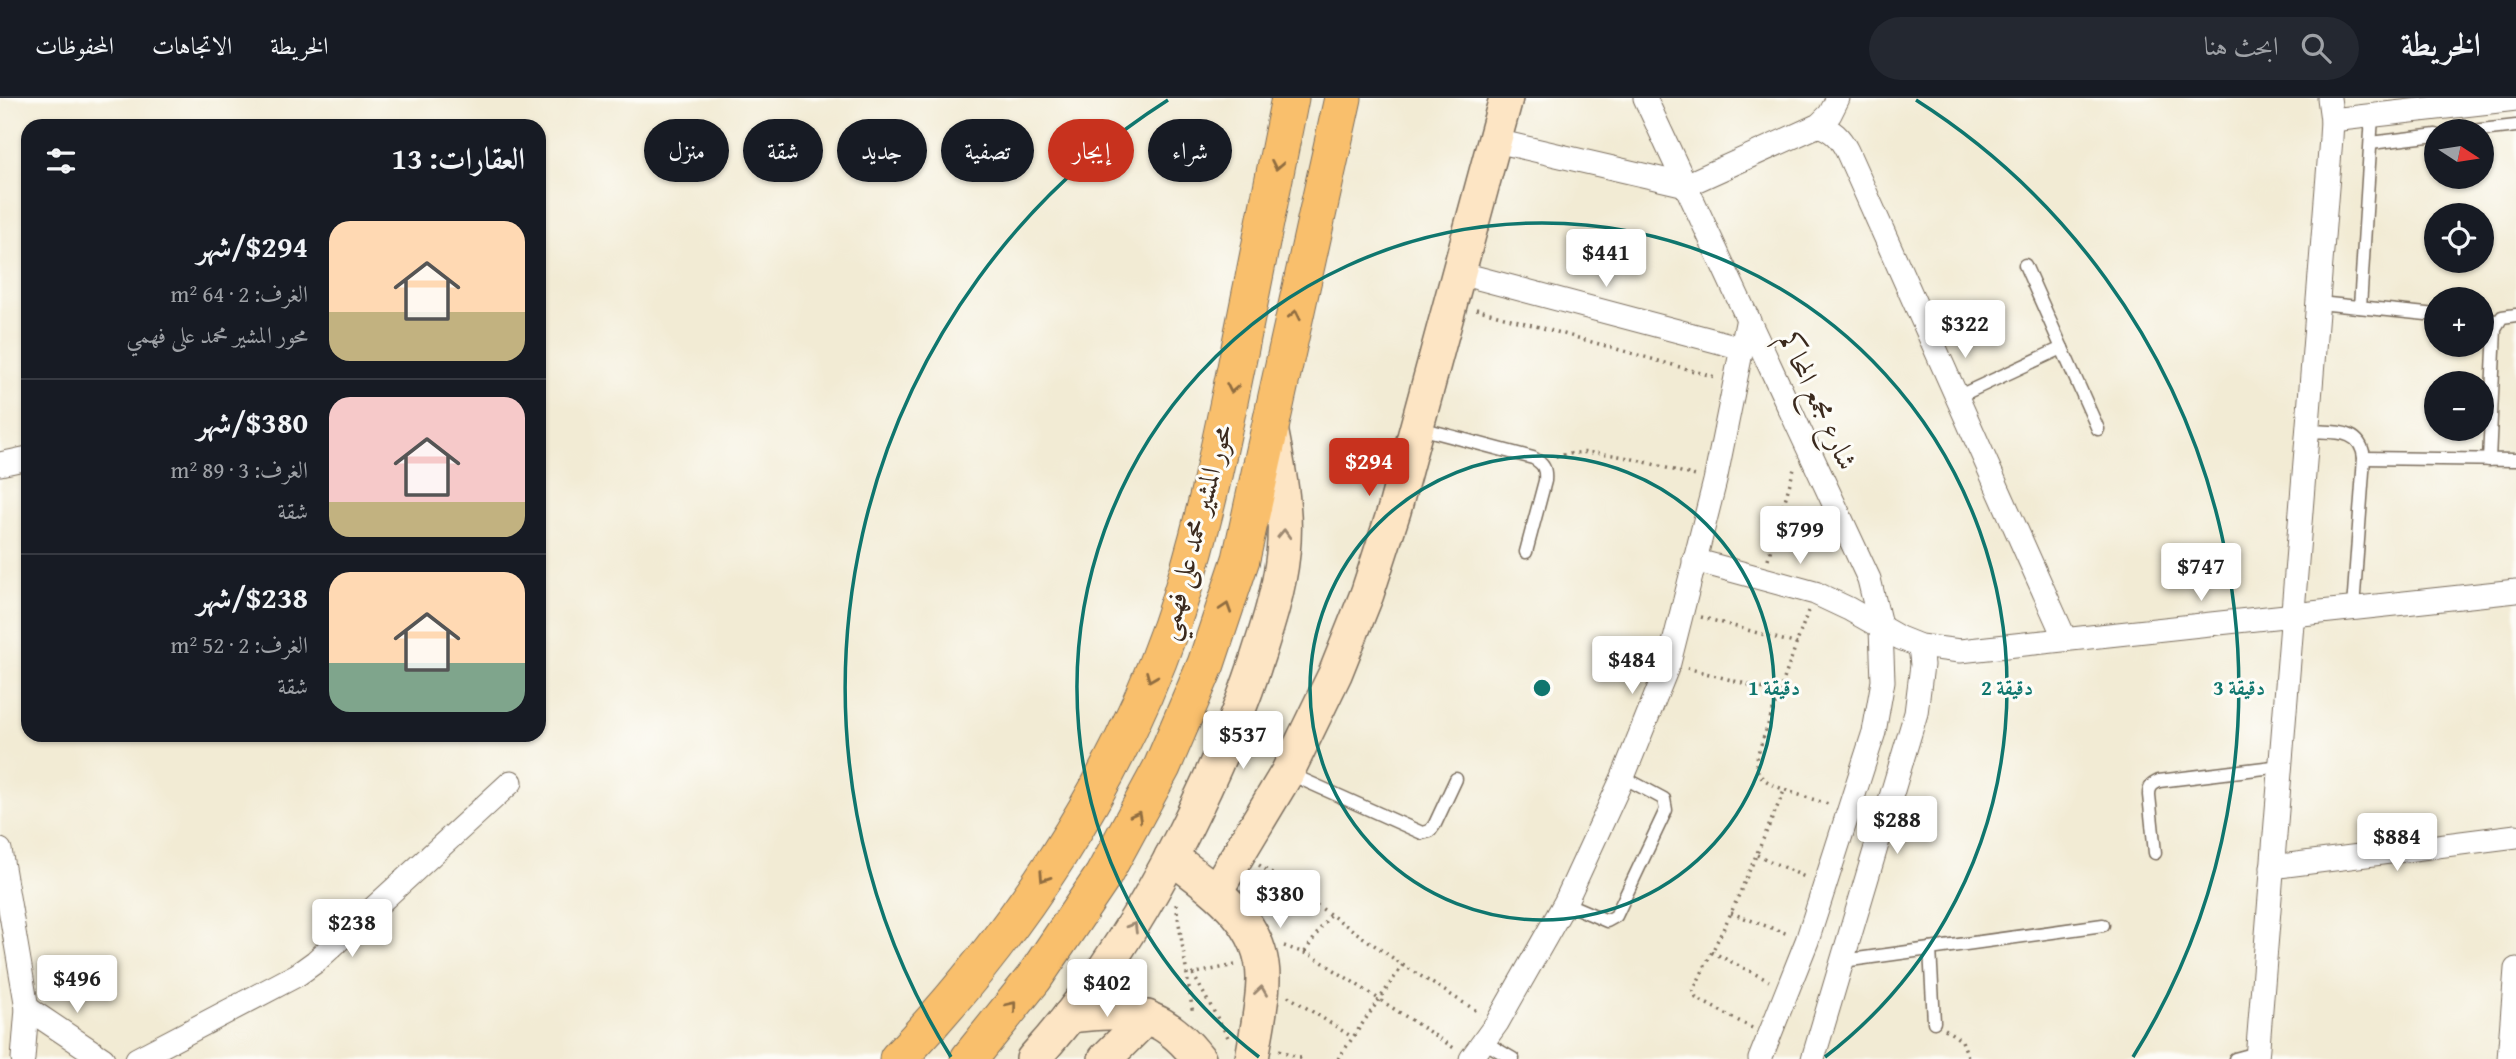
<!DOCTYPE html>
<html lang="ar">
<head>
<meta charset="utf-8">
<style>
  :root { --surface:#171b24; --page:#242831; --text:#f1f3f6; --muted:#9ea1a6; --line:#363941; --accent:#c8321e }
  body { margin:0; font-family:"Gentium Book Plus",Amiri,serif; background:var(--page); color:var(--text); direction:rtl; height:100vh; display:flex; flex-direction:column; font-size:26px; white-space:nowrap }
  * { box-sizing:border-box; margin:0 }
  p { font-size:23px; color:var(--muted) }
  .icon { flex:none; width:38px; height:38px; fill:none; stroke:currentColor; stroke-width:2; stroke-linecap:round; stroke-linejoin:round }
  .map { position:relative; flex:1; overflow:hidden; direction:ltr }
  .sheet { position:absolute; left:21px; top:21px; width:525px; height:623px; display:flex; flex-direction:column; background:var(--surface); border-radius:21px; box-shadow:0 2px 5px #0004; direction:rtl }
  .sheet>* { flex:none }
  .top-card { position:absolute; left:567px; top:21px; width:665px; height:63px; direction:rtl; display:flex; gap:14px }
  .needle { width:46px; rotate:102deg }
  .buttons { position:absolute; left:2424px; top:21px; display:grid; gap:14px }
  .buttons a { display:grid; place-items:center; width:70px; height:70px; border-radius:50%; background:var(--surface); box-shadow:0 2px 5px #0004; font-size:35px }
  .price { position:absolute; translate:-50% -60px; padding:0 16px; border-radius:7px; background:#fff; color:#222; font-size:23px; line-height:46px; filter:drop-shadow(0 2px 4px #0008) }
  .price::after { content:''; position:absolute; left:50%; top:42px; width:21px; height:16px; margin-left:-10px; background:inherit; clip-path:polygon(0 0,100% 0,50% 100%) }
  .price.selected { background:var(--accent); color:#fff }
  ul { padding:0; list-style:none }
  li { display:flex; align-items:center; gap:21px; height:175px; padding:0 21px }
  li+li { border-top:2px solid var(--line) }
  li span { display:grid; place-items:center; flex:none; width:196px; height:140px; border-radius:21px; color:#555 }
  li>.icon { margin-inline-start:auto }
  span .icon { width:84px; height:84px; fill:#fffc; stroke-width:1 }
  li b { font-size:30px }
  h2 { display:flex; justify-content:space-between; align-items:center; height:84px; padding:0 21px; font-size:30px }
  .chip { padding:0 24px; border-radius:32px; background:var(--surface); box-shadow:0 2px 5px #0004; font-size:24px; line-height:63px }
  .chip.selected { background:var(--accent); color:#fff }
  header { display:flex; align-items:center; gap:42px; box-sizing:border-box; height:98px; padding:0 35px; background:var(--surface); border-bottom:2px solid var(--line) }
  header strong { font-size:33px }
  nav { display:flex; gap:38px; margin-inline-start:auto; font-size:24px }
  .search { width:490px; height:63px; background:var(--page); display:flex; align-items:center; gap:18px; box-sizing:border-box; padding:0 24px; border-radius:38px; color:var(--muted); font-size:26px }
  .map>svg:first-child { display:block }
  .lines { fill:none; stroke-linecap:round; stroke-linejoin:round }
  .lane-casing { stroke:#7b6e5e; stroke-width:15 }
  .street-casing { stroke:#7b6e5e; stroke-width:25 }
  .secondary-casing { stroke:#7b6e5e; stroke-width:36 }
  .primary-casing { stroke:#7b6e5e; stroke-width:39 }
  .path { stroke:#7b6e5e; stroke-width:3.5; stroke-dasharray:2 5; stroke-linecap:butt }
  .lane { stroke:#fff; stroke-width:12 }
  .street { stroke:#fff; stroke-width:23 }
  .secondary { stroke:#fde5c4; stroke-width:33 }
  .primary { stroke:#f9bf6c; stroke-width:37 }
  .oneway { stroke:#906d41 }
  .oneway2 { stroke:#9c8871 }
  .ring { fill:none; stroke:#0f766e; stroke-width:3.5 }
  .labels { text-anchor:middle; stroke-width:6; stroke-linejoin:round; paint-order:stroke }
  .street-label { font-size:28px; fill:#3b2a1e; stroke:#fdfcf7 }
  .centre { fill:#0f766e; stroke:#fdfcf7; stroke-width:3.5 }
  .ring-label { font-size:21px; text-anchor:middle; font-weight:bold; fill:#0f766e; stroke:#fdfcf7; stroke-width:6; stroke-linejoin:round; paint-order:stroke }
</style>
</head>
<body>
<header>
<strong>الخريطة</strong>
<div class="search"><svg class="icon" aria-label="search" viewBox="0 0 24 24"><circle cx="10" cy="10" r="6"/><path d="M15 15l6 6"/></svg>ابحث هنا</div>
<nav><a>الخريطة</a><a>الاتجاهات</a><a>المحفوظات</a></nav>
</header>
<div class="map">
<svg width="2516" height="961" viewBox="0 0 2516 961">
  <rect width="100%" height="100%" fill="#fdfcf7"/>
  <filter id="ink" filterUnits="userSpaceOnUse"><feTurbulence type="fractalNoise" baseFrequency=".0143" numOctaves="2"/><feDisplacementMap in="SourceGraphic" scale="14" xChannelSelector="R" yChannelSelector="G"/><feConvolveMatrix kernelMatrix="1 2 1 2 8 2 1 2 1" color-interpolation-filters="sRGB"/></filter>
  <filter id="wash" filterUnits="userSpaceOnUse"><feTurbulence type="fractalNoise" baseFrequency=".00686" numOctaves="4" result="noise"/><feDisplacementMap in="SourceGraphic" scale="28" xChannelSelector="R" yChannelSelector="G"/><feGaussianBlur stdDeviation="1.57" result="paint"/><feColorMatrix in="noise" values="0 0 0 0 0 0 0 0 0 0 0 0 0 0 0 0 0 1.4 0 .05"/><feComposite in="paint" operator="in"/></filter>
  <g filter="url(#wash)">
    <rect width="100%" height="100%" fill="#f2ebd4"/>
  </g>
  <g filter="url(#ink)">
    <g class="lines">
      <g class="lane-casing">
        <g id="lane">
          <polyline points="2472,33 2516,28"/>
          <polyline points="2371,45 2436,37"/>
          <polyline points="2025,167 2098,331"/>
          <polyline points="2319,205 2436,217"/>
          <polyline points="2360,209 2372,18"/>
          <polyline points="2482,222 2498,223"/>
          <polyline points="1957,299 2062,250"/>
          <path d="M1420 330 1533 360C1544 366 1546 371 1545 383L1526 454"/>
          <path d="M2308 333C2332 335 2361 329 2364 360L2353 510"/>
          <polyline points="2364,360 2516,362"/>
          <polyline points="2489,362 2495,230 2502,219 2516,217"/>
          <polyline points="1288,675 1422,735 1430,733 1435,726 1456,681"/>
          <path d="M2155 755 2149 697C2149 689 2152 686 2159 683L2281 668"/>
          <polyline points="1565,805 1607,823 1616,818 1666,712 1664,701 1623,679"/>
          <polyline points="1930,851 1934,924"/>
          <polyline points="1843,863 2103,827"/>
          <polyline points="1484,944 1513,961"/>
          <polyline points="2235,961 2257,955"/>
        </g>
      </g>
      <g class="street-casing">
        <g id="street">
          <polyline points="1645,0 1869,481 1881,531 1883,583 1874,634 1807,843 1760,961"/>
          <polyline points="2332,22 2516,1"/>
          <path d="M1819 27C1833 33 1840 39 1847 53L2065 541"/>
          <polyline points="1496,43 1686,87 1819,27 1830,16 1838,0"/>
          <polyline points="1459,175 1742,250"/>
          <polyline points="0,366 28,360"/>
          <polyline points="1694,462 1815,495 1849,511 1900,540 1920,548 1960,553 2516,493"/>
          <polyline points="0,752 27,910 23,961"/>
          <polyline points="2272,769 2516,738"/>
          <polyline points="27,910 103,961"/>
          <polyline points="137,961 297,877 315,864 511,684"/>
          <polyline points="1471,961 1497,925 1565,805 1623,679 1669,565 1715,383 1748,220"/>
          <polyline points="1813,961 1916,615 1922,567 1920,548"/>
          <polyline points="2257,961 2331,40 2332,22 2329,0"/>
          <polyline points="2509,961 2516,871"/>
        </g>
      </g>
      <g class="secondary-casing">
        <g id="secondary">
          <path d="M1171 759C1212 790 1263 823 1263 880 1263 906 1256 935 1252 961"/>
          <polyline points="1216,793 1287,675 1335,576 1367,496 1394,413 1506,0"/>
          <path d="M1069 918C1128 912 1160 910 1199 961"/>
          <path d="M1033 961C1095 893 1142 818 1183 736 1210 682 1235 627 1254 570 1266 533 1279 495 1283 456 1288 413 1279 372 1271 330"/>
          <polyline points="1105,961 1147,919"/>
        </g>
      </g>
      <g class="primary-casing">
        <g id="primary">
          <path d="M898 961C1016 837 1114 690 1171 528 1202 439 1220 348 1239 255 1256 170 1273 85 1290 0"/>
          <polyline points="969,961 1034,880 1103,778 1162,669 1206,566 1241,461 1343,0"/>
        </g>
      </g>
      <g class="path">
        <polyline points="1476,211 1715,279"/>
        <path d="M1556 359C1597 345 1655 368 1696 378"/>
        <polyline points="1768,461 1794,371"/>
        <path d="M1808 513 1758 655C1757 663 1755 670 1760 677 1769 690 1814 701 1831 707"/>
        <polyline points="1701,519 1797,546"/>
        <polyline points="1687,570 1779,595"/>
        <polyline points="1757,757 1807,780"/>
        <polyline points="1259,767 1403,867 1480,915"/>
        <polyline points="1176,806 1193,916"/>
        <polyline points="1731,815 1788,836"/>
        <polyline points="1284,848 1313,858 1454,950"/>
        <polyline points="1305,854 1330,816"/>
        <polyline points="1712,854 1769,883"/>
        <polyline points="1192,876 1235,867"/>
        <polyline points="1193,876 1229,941"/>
        <polyline points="1288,898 1352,939"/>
        <polyline points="1752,930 1696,900 1693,893 1731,815 1785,691"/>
        <polyline points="1945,931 1962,943 1969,961"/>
        <polyline points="1279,952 1302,961"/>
        <polyline points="1338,961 1403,867"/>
      </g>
      <use href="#lane" class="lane"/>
      <use href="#street" class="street"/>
      <use href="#secondary" class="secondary"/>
      <use href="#primary" class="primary"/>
    </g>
    <defs><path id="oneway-chevron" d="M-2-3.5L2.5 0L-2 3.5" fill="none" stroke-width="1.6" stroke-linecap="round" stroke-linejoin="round" transform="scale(1.75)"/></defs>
    <g class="oneway">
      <use href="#oneway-chevron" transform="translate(1277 67) rotate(101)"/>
      <use href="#oneway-chevron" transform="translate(1295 217) rotate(-78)"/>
      <use href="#oneway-chevron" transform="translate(1232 290) rotate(101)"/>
      <use href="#oneway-chevron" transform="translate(1226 510) rotate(-72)"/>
      <use href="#oneway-chevron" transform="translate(1151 579) rotate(112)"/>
      <use href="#oneway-chevron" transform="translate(1137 718) rotate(-62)"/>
      <use href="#oneway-chevron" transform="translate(1044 779) rotate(123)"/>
      <use href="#oneway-chevron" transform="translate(1012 908) rotate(-51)"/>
    </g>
    <g class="oneway2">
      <use href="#oneway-chevron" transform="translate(1284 436) rotate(-88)"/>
      <use href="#oneway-chevron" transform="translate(1133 829) rotate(-59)"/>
      <use href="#oneway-chevron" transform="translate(1261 893) rotate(-82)"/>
    </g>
  </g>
  <g class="ring">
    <circle cx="1542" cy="590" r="232"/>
    <path d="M1259 959A465 465 0 1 1 1825 959"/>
    <path d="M951 959A697 697 0 0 1 1168 2M1916 2A697 697 0 0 1 2133 959"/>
  </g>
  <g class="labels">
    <g class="street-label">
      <text transform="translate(1819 303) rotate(65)" y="10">شارع مجمع المحاكم</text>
      <text transform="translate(1194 434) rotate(-75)" y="10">محور المشير محمد على فهمي</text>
    </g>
  </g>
  <circle cx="1542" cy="590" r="10" class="centre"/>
  <g class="ring-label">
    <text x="1774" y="597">1 دقيقة</text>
    <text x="2007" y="597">2 دقيقة</text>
    <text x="2239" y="597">3 دقيقة</text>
  </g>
</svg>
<div class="buttons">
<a><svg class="needle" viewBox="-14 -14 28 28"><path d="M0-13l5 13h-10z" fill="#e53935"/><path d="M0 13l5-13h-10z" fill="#9ea1a6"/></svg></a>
<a><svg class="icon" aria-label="locate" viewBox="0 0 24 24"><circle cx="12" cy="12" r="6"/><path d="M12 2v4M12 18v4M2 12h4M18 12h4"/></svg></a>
<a>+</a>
<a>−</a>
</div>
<b class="price" style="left:1606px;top:191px">$441</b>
<b class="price" style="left:1965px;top:262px">$322</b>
<b class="price selected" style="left:1369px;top:400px">$294</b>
<b class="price" style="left:1800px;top:468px">$799</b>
<b class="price" style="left:2201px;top:505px">$747</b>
<b class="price" style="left:1632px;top:598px">$484</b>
<b class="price" style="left:1243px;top:673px">$537</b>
<b class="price" style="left:1897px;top:758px">$288</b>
<b class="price" style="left:2397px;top:775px">$884</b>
<b class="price" style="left:1280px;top:832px">$380</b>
<b class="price" style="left:352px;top:861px">$238</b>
<b class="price" style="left:77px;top:917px">$496</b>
<b class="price" style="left:1107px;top:921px">$402</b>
<div class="top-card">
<a class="chip">شراء</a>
<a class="chip selected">إيجار</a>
<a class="chip">تصفية</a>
<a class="chip">جديد</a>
<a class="chip">شقة</a>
<a class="chip">منزل</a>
</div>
<section class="sheet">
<h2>العقارات: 13<svg class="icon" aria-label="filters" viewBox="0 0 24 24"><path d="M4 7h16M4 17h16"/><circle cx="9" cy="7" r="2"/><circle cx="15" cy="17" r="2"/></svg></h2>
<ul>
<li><span style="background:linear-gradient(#ffd9b3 65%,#c2b280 0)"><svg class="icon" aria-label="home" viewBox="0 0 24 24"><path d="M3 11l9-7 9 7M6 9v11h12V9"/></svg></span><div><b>$294/شهر</b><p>الغرف: 2 · 64 m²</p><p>محور المشير محمد على فهمي</p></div></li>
<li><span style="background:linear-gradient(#f6c9c9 75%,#c2b280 0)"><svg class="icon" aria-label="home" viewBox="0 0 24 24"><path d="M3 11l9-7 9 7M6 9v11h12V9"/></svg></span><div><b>$380/شهر</b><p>الغرف: 3 · 89 m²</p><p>شقة</p></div></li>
<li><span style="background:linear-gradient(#ffd9b3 65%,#7fa58c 0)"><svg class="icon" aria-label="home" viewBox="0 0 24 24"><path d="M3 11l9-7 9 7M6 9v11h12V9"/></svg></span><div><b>$238/شهر</b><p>الغرف: 2 · 52 m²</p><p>شقة</p></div></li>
</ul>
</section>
</div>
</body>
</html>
